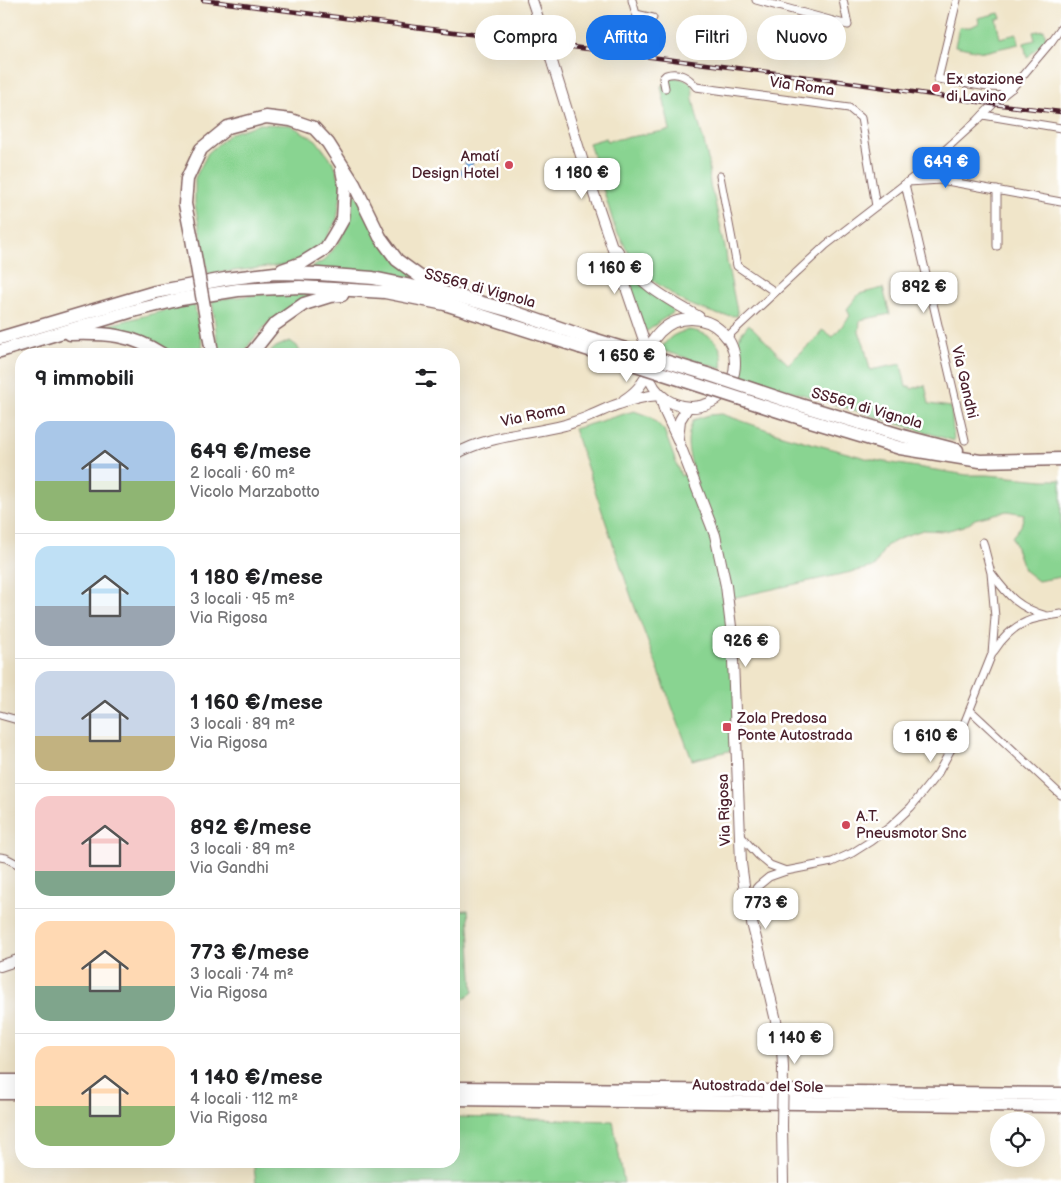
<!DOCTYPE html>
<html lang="it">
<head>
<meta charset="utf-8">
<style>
  :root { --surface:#fff; --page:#f6f6f6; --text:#202124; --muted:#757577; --line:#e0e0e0; --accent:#1a73e8 }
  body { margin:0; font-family:"Balsamiq Sans",sans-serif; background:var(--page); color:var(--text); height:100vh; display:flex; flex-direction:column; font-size:19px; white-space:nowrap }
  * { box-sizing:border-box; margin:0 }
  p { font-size:16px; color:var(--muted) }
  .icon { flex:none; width:28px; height:28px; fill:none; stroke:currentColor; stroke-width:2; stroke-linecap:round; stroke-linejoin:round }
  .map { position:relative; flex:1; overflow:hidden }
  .sheet { position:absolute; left:15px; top:348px; width:445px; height:820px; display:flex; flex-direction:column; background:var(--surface); border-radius:20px; box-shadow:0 5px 20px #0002 }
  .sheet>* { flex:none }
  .banner { position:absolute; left:475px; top:15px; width:475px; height:45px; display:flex; gap:10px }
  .buttons { position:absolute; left:990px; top:1112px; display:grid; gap:10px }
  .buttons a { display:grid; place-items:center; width:55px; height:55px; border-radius:50%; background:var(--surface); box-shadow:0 5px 20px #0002; font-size:25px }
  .price { position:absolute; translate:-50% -42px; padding:0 11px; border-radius:10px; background:#fff; color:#222; font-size:16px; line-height:32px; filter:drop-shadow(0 1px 2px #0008) }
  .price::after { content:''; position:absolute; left:50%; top:30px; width:15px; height:11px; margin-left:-8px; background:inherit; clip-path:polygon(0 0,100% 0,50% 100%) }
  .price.current { background:var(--accent); color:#fff }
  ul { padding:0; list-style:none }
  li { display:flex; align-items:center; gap:15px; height:125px; padding:0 20px }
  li+li { border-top:1px solid var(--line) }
  li span { display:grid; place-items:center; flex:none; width:140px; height:100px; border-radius:15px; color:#555 }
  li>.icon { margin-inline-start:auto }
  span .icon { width:60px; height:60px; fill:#fffc; stroke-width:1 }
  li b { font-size:21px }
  h2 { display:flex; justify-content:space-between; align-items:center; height:60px; padding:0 20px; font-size:21px }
  .chip { padding:0 18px; border-radius:22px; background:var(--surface); box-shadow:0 5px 20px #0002; font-size:18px; line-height:45px }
  .chip.current { background:var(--accent); color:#fff }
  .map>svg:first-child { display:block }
  .green { fill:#89d491; stroke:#6a7a5e }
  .water { fill:#70a9df; stroke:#5d6485 }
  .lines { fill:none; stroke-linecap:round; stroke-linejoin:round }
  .street-casing { stroke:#846462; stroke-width:9 }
  .secondary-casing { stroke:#846462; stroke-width:12 }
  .highway-casing { stroke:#846462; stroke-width:15 }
  .street { stroke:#fff; stroke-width:7 }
  .secondary { stroke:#fff; stroke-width:10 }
  .highway { stroke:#fff; stroke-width:12 }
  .rail-casing { stroke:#4a1f2b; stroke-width:4.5 }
  .rail { stroke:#fff; stroke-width:2.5; stroke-dasharray:8; stroke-linecap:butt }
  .secondary-bridge-casing { stroke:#846462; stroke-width:12; stroke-linecap:butt }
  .highway-bridge-casing { stroke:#846462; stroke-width:15; stroke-linecap:butt }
  .secondary-bridge { stroke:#fff; stroke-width:10 }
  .highway-bridge { stroke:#fff; stroke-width:12 }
  .poi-dot { fill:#d1495b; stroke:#fff; stroke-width:2 }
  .labels { text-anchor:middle; stroke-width:5; stroke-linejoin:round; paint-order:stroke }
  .poi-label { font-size:15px; fill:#4a1f2b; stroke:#fff; text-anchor:start }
  .street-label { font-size:15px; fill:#4a1f2b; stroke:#fff }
</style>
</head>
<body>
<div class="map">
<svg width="1061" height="1183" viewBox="0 0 1061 1183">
  <rect width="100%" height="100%" fill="#fff"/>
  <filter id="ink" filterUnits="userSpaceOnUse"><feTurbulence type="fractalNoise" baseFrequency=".02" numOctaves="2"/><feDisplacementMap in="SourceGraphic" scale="10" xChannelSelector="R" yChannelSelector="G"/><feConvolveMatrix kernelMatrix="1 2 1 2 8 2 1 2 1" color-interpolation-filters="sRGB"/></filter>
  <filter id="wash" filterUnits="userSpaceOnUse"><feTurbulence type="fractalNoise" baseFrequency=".0096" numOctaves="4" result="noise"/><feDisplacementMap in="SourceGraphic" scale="20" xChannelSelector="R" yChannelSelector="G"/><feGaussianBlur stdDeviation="1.12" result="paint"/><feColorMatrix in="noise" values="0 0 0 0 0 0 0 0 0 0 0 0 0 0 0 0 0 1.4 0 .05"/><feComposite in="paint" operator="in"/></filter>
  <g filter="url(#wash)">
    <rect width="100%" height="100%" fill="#f0e5c9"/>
    <g class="green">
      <polygon points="999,13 1001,18 996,19 1000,38 1017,34 1019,44 984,52 955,46 959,27 971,27 979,23 978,18"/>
      <polygon points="1044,30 1046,39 1027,58 1024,43 1035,40 1033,32"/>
      <path d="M674 77C679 78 688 80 691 84 694 88 692 95 693 99 697 120 704 139 708 159 711 172 707 185 714 197L726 252 727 262 738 316 719 315 685 303 655 282 635 264 615 228 589 143 606 138 607 141 670 130 661 86 667 83V80L670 78Z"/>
      <polygon points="260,124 290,125 316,140 335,165 342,188 337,219 325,241 306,256 285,265 208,274 195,204 195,178 208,153 231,133"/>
      <path d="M350 186 418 279C382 273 346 270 309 269L325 260 340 241 352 215Z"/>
      <polygon points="629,275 673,309 673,313 660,321 649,330 646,331 644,329 627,277"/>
      <polygon points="883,288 890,314 860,320 859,332 864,344 870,370 901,364 906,387 910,386 911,389 925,385 929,404 951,407 954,441 739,375 741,362 738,346 738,341 741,334 749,324 788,364 818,337 822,330 833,337 850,316 847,309 859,294"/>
      <polygon points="264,294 317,294 267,324 250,343 244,354 219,354 212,300"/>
      <polygon points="194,303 204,354 170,354 154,344 97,328"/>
      <path d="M689 330C712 333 725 345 722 369L661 350C667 337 676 333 689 330Z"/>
      <polygon points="290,341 297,346 301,354 268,354 276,347"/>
      <path d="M634 411 651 417 664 430 681 476 693 470C688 449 685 441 693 420L709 415 722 414 785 436 873 460 967 475H988L1043 480H1061V577L1038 581 1024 570 1012 537 1021 526 1024 514 1007 511 975 519 964 526 945 531 923 530 905 536 886 546 874 567 732 598 737 749 692 760 634 605 574 429Z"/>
      <polygon points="468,910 473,992 454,1006 454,911"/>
      <polygon points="454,1117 613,1121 624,1183 256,1183 253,1161 454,1161"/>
    </g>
    <path class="water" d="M469 158 473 161C473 165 469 172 467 175L463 176 460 173 461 169 465 165V160Z"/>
  </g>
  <g filter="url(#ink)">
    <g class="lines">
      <g class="street-casing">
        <g id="street">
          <polyline points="632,0 636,14 653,18"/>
          <polyline points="756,0 848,25 843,0"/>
          <polyline points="957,0 938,79 988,87 1012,88"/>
          <path d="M665 88 663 78 666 75C678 71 689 77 696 87L849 108 861 118 876 206"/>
          <polyline points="983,115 1061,128"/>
          <polyline points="720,176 737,266 775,292"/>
          <polyline points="941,180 1061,202"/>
          <polyline points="908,182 941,180 929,164"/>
          <polyline points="905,184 965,440"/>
          <polyline points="997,190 997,246"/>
          <polyline points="727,337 826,245 924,169 978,120 997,100 1012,88 1051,42 1061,28"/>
          <path d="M992 574C1009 597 1019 608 1047 616"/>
          <path d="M994 651C1001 640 1013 627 1026 622 1036 617 1050 616 1061 614"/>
          <polyline points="970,710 1061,795"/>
          <polyline points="0,715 21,721"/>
          <polyline points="740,835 758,855 770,865 786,871 832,862 852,853 871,841 891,826 911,807 938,773 962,729 992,654 995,617 991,573 983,542"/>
          <polyline points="0,857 6,858 21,866"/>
          <polyline points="746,900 758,886 769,877 786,871"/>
        </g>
      </g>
      <g class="secondary-casing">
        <g id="secondary">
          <polyline points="532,0 542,30"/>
          <polyline points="553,65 583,162 648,352"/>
          <path d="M617 250C636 283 667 299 699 317"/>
          <circle cx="691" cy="363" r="44"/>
          <polyline points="660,395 665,412 678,440 715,535 726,586 732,635 741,863 746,900 760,954"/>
          <path d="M624 400C636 392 641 386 648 373"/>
          <polyline points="678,438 680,420 688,407"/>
          <path d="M454 455C488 435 527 435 565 425 573 422 582 420 590 416 600 412 609 407 619 404 632 399 646 396 660 395"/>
          <polyline points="0,966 21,959"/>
        </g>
      </g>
      <g class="highway-casing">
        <g id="highway">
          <polyline points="192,239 185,204 187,179 201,149 228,127 266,117 291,120 314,128 328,143 354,184 380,237 397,260 419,276 439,288"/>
          <polyline points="282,270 302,263 326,248 334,235 343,219 345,185 342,170"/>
          <path d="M70 334C106 333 131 334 162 354"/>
          <polyline points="0,338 155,292 225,279 275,273 319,274 373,278 450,294 511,311 583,336"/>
          <polyline points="0,351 129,312 181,299 238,290 300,287 385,292 445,304 580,347"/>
          <polyline points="251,354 274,325 304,304 330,296 342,295"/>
          <polyline points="797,404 903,436 957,450"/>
          <polyline points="794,416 900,448 980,461 1061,459"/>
          <polyline points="0,1081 21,1081"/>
          <polyline points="454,1088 1061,1094"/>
          <polyline points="0,1093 21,1093"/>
          <polyline points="454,1099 1061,1106"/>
        </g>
      </g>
      <use href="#street" class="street"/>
      <use href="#secondary" class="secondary"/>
      <use href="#highway" class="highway"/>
      <g class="rail-casing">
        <polyline id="rail" points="203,0 839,81 993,104 1061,112"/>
      </g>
      <use href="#rail" class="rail"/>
      <g class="secondary-bridge-casing">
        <g id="secondary-bridge">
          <polyline points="542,30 553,65"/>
          <polyline points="760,954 777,1025 782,1048 783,1068 782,1126 783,1183"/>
        </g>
      </g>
      <g class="highway-bridge-casing">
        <g id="highway-bridge">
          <polyline points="192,239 212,352"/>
          <polyline points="583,336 707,374 797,404"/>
          <polyline points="580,347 794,416"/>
        </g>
      </g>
      <use href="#secondary-bridge" class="secondary-bridge"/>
      <use href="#highway-bridge" class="highway-bridge"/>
    </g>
  </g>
  <g class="poi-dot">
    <circle cx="936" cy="88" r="5"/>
    <circle cx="509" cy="165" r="5"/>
    <rect x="722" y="722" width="10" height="10" rx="2.5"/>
    <circle cx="846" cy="825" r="5"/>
  </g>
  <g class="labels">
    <g class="poi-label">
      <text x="946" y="84">Ex stazione<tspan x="946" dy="17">di Lavino</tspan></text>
      <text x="499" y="161" text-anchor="end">Amatí<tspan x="499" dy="17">Design Hotel</tspan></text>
      <text x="737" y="723">Zola Predosa<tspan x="737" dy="17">Ponte Autostrada</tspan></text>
      <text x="856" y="821">A.T.<tspan x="856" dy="17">Pneusmotor Snc</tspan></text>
    </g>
    <g class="street-label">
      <text transform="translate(802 86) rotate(8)" y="5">Via Roma</text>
      <text transform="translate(480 288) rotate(15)" y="5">SS569 di Vignola</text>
      <text transform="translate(965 382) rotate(77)" y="5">Via Gandhi</text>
      <text transform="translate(867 408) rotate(16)" y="5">SS569 di Vignola</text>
      <text transform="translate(533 415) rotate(-12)" y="5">Via Roma</text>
      <text transform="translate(724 810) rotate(-92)" y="5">Via Rigosa</text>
      <text transform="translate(758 1086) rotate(1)" y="5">Autostrada del Sole</text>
    </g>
  </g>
</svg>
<div class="buttons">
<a><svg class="icon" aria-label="locate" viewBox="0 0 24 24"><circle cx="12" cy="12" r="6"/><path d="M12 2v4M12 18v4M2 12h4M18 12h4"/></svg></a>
</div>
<b class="price current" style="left:946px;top:189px">649 €</b>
<b class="price" style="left:582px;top:200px">1 180 €</b>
<b class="price" style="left:615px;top:295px">1 160 €</b>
<b class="price" style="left:924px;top:314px">892 €</b>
<b class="price" style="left:627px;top:383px">1 650 €</b>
<b class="price" style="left:746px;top:668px">926 €</b>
<b class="price" style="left:931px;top:763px">1 610 €</b>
<b class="price" style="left:766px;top:930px">773 €</b>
<b class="price" style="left:795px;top:1065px">1 140 €</b>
<div class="banner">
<a class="chip">Compra</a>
<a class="chip current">Affitta</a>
<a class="chip">Filtri</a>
<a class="chip">Nuovo</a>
</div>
<section class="sheet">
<h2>9 immobili<svg class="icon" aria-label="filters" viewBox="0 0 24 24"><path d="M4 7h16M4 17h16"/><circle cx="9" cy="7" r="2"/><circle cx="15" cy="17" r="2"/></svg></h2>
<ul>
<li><span style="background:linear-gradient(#a9c7e8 60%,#8fb573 0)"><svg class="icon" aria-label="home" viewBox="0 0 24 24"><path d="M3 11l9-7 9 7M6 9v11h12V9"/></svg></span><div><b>649 €/mese</b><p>2 locali · 60 m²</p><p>Vicolo Marzabotto</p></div></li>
<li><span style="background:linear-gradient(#bfe0f5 60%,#9aa5b1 0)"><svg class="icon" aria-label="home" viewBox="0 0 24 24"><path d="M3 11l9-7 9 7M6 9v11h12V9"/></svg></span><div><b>1 180 €/mese</b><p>3 locali · 95 m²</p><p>Via Rigosa</p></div></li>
<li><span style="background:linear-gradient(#c9d6e8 65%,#c2b280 0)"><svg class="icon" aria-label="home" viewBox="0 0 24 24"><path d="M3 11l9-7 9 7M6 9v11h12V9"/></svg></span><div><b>1 160 €/mese</b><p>3 locali · 89 m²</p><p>Via Rigosa</p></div></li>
<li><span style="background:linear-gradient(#f6c9c9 75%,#7fa58c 0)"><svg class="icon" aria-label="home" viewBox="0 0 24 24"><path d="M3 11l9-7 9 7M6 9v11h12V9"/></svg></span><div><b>892 €/mese</b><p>3 locali · 89 m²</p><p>Via Gandhi</p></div></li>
<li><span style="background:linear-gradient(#ffd9b3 65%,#7fa58c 0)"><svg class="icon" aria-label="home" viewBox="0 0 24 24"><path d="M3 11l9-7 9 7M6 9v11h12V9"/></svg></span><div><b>773 €/mese</b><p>3 locali · 74 m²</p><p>Via Rigosa</p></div></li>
<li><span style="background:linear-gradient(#ffd9b3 60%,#8fb573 0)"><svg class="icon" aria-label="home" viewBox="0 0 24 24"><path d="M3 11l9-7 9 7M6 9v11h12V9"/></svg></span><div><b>1 140 €/mese</b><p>4 locali · 112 m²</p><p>Via Rigosa</p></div></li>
</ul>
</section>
</div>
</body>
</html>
